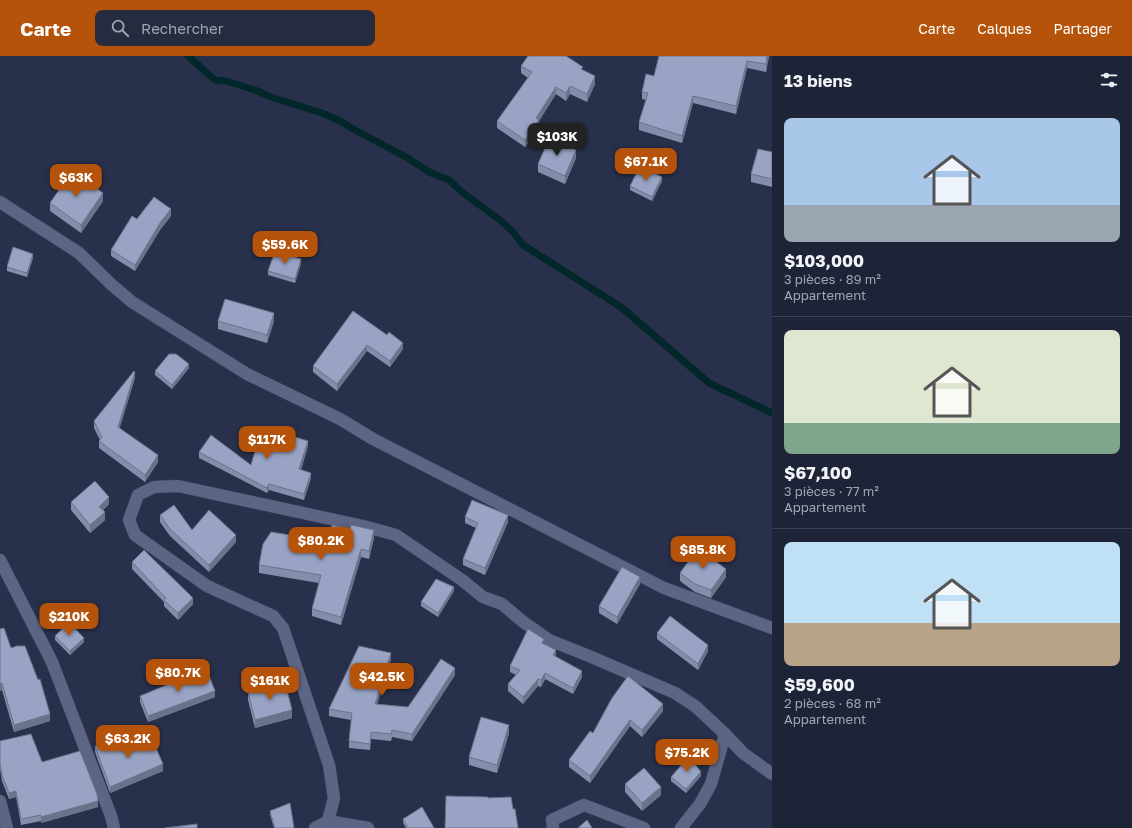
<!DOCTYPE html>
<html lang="fr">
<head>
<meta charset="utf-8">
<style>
  :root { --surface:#1e2438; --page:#262c40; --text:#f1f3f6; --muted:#a1a4ae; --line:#3c4153; --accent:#b45309 }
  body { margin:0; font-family:"Golos Text",sans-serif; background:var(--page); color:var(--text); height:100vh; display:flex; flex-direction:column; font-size:15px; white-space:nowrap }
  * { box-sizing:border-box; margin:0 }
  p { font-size:13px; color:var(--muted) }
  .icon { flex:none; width:22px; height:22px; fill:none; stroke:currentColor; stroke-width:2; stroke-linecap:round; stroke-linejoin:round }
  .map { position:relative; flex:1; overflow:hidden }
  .sheet { display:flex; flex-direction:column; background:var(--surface); width:360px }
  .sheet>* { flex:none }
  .price { position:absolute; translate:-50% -34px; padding:0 9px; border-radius:8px; background:var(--accent); color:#fff; font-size:13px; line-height:26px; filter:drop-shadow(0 1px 2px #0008) }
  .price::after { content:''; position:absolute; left:50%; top:24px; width:12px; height:9px; margin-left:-6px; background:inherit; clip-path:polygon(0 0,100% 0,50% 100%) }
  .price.on { background:#222; color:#fff }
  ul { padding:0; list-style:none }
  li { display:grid; align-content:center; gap:8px; height:212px; padding:0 12px }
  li+li { border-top:1px solid var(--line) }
  li span { display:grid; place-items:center; height:124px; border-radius:8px; color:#555 }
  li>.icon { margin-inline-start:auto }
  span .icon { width:72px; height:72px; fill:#fffc; stroke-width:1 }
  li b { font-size:17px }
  h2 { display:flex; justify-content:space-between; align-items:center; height:48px; padding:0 12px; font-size:17px }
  header { display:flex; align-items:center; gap:24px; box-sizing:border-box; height:56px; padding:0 20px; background:var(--accent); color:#fff }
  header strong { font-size:19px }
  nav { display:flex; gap:22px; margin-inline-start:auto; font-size:14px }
  .search { width:280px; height:36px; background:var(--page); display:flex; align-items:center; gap:10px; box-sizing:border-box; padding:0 14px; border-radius:8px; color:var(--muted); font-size:15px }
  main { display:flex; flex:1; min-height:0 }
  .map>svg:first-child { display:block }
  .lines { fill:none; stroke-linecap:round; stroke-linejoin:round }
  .stream { stroke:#02272a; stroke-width:7 }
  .street-casing { stroke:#444a61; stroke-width:13 }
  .street { stroke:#5c6584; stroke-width:12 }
  .wall { fill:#848da9 }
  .shaded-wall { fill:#6b738a }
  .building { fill:#99a4c5; stroke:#6b738a }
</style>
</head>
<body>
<header>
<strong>Carte</strong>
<div class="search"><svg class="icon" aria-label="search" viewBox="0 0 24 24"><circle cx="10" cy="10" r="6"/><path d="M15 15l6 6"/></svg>Rechercher</div>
<nav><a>Carte</a><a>Calques</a><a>Partager</a></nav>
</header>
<main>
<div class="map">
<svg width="772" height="772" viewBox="0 0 772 772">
  <rect width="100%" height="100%" fill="#28304b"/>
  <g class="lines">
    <polyline class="stream" points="188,0 215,24 226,25 255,34 271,41 322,57 342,66 353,73 406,101 431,117 449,124 462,136 500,164 514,177 523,189 621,251 709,327 772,357"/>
    <g class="street-casing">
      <g id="street">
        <polyline points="0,146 79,197 112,229 132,246 247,318 340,363 373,383 664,532 772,572"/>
        <polyline points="0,504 52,606 111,760 114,772"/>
        <polyline points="0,745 7,772"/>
        <polyline points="315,772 328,765 368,772"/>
        <polyline points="328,772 328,765 334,742 329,709 283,572 273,560 207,530 135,479 129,464 138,439 154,431 178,430 363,470 396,479 462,524 483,541 502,548 522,565 549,584 589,600 675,637 695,650 725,678 743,697 772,718"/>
        <polyline points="553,772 552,764 584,749 644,772"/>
        <polyline points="681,772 700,748 711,728 725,678"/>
      </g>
    </g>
    <use href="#street" class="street"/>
  </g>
  <g class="wall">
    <polygon points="659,0 769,0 766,16 747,12 736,58 693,47 682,87 639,74 639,66 646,44 642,43 642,36 654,20"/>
    <polygon points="521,10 583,14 595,28 587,46 570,38 566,45 556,38 539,65 539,72 525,91 497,72 497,65 528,22 521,17"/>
    <polygon points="772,96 772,131 751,126 751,118"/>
    <polygon points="576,102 565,128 538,116 538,108"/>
    <polygon points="662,125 652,145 630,134 630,130"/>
    <polygon points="103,145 81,177 50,155 50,147"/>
    <polygon points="171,160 160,174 135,215 111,200 111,194"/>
    <polygon points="33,202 27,221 7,215 7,211"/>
    <polygon points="301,207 295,227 268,219 268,215"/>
    <polygon points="353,255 403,293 390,311 367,295 337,335 313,316 313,310"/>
    <polygon points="218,265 274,265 267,287 218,273"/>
    <polygon points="189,312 172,333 155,319 155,315"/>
    <polygon points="135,322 119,372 158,406 145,426 99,392 99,385 100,384 94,372 94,365"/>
    <polygon points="308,390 301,414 311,422 304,444 269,434 267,437 199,402 199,396 251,409"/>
    <polygon points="71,446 109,448 103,454 105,464 90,477 71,454"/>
    <polygon points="160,459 192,474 236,486 209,516 170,480 160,466"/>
    <polygon points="465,461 508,466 485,519 463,509 463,503 476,472 465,467"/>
    <polygon points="374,482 369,503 361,501 341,569 312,560 312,553 319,527 259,517 259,509 328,485"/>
    <polygon points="132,506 193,548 178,564 164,550 164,546 132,513"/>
    <polygon points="680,517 726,521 711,542 695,536 680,525"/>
    <polygon points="640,528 617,568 599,557 599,550"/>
    <polygon points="454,535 438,561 421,550 421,546"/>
    <polygon points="0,573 11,592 50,665 14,676 2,634 0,635"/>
    <polygon points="657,577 708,595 698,614 657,583"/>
    <polygon points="55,580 84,586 70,599 55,584"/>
    <polygon points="544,588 556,601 582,621 573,638 545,623 541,631 538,630 523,648 508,635 508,628 516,619 510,616 510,610"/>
    <polygon points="391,603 377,648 408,651 455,619 412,685 392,681 391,685 371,683 370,694 349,692 349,685 351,664 329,660 329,653"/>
    <polygon points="248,636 292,662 255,672 248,644"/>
    <polygon points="140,640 215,641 148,666 140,646"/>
    <polygon points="612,642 663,655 642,681 630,670 590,727 569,711 569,704 593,677"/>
    <polygon points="509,677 497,717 469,709 469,701"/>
    <polygon points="0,685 42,706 98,751 41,767 41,765 21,769 16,741 9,743 2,725 0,713"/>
    <polygon points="112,688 163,715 110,737 95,696 95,690"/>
    <polygon points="701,720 686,737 671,725 671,721"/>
    <polygon points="625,728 661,739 642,755 625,736"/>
    <polygon points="270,755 294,772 274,772 270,759"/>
    <polygon points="403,763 434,772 406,772 403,767"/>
  </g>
  <g class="shaded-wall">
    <polygon points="767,0 769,0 766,16 766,8"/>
    <polygon points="747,5 747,12 736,58 736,50"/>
    <polygon points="595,20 595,28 587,46 587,38"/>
    <polygon points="570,30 570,38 566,45 566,37"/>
    <polygon points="556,31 556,38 539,65 539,72 525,91 525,84 536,62"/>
    <polygon points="693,40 693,47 682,87 682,80"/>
    <polygon points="576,94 576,102 565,128 565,120"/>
    <polygon points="662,121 662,125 652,145 652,141"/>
    <polygon points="103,137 103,145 81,177 81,169"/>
    <polygon points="171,153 171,160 160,174 135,215 135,209 160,167"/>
    <polygon points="33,198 33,202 27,221 27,217"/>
    <polygon points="301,203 301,207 295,227 295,223"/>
    <polygon points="274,257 274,265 267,287 267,279"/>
    <polygon points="403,287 403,293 390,311 390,305"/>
    <polygon points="367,289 367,295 337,335 337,328"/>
    <polygon points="189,308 189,312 172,333 172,329"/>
    <polygon points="135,316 135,322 118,378 118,371"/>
    <polygon points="308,385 308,390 299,419 299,413"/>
    <polygon points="158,399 158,406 145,426 145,419"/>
    <polygon points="311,417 311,422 304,444 304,438"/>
    <polygon points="269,428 269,434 267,437 267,432"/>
    <polygon points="109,441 109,448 99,458 99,451"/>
    <polygon points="105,456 105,464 90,477 90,469"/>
    <polygon points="508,459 508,466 485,519 485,512"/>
    <polygon points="374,474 374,482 369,503 369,495"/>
    <polygon points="236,479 236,486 209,516 209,509"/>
    <polygon points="361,493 361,501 341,569 341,561"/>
    <polygon points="726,513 726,521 711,542 711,534"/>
    <polygon points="640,521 640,528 617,568 617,561"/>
    <polygon points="454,531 454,535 438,561 438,557"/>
    <polygon points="193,542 193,548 178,564 178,557"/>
    <polygon points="84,582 84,586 70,599 70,595"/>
    <polygon points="708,589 708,595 698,614 698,608"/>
    <polygon points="556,594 556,600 553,599"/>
    <polygon points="391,597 391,603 375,655 375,648"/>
    <polygon points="455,612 455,619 412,685 412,678"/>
    <polygon points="582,615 582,621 573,638 573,632"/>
    <polygon points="545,617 545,623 541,631 541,624"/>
    <polygon points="538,623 538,630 523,648 523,641"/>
    <polygon points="2,627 2,634 0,635 0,628"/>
    <polygon points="215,635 215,641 148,666 148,660"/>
    <polygon points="663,648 663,655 642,681 642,674"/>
    <polygon points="292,654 292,662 255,672 255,664"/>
    <polygon points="50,658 50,665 14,676 14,669"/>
    <polygon points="630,664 630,670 590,727 590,720"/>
    <polygon points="509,669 509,677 497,717 497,709"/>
    <polygon points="163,708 163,715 110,737 110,731"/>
    <polygon points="701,716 701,720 686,737 686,733"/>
    <polygon points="661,731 661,739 642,755 642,747"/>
    <polygon points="16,735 16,741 9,743 9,737"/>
    <polygon points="98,745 98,751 41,767 41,761"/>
  </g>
  <g class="building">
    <polygon points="528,0 566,0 583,11 581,13 595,20 587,38 570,30 566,37 556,31 536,62 539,64 525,84 497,65 532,16 521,10"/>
    <polygon points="659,0 767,0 766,8 747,5 736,50 693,40 682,80 639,66 648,37 642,36 646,18 654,20"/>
    <polygon points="549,83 576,94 565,120 538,108"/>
    <polygon points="758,93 772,96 772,123 751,118"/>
    <polygon points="640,110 662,121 652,141 630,130"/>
    <polygon points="72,115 103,137 81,169 50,147"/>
    <polygon points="154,141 171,153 160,167 135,209 111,194 132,160 137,163"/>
    <polygon points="13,191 33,198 27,217 7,211"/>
    <polygon points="275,195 301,203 295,223 268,215"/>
    <polygon points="225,243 274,257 267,279 218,265"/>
    <polygon points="353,255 387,279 389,276 403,287 390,305 367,289 337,328 313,310"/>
    <polygon points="169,298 176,298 189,308 172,329 155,315"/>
    <polygon points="134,315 135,316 118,371 158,399 145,419 99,385 102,381 94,365"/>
    <polygon points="262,371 308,385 299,413 311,417 304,438 269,428 267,432 199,396 211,379 251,409"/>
    <polygon points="95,425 109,441 99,451 105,456 90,469 71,446"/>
    <polygon points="472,444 508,459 485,512 463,503 478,467 465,461"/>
    <polygon points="174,449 192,474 209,454 236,479 209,509 170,473 160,459"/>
    <polygon points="332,469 350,473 351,469 374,474 369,495 361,493 341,561 312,553 321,519 259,509 263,488 271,476 328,485"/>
    <polygon points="698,492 726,513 711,534 695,528 680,517"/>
    <polygon points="144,494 193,542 178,557 164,544 166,542 132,506"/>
    <polygon points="622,511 640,521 617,561 599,550"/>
    <polygon points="436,523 454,531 438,557 421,546"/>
    <polygon points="670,560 708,589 698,608 657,577"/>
    <polygon points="69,566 84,582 70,595 55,580"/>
    <polygon points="4,572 11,592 17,590 25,590 38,624 40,623 50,658 14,669 2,627 0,628 0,573"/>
    <polygon points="528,573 544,583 542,587 556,594 553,599 582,615 573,632 545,617 541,624 538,623 523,641 508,628 520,614 510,610"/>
    <polygon points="359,590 391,597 375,648 408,651 441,603 455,612 412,678 392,674 391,678 371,676 370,688 349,685 352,657 329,653"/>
    <polygon points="207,614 215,635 148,660 140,640 193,618"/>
    <polygon points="628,620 663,648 642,674 630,664 590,720 569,704 590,675 593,677 612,642"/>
    <polygon points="285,626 292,654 255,664 248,636"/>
    <polygon points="481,661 509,669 497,709 469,701"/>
    <polygon points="31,678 42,706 80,695 97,738 98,745 41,761 41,759 21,763 16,735 9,737 2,719 0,707 0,685"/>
    <polygon points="151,681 163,708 110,731 95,690 111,685 112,688"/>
    <polygon points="689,700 701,716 686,733 671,721"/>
    <polygon points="644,712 661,731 642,747 625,728"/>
    <polygon points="446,740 488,741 488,742 511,741 513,753 515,753 518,772 445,772"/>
    <polygon points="290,747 294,772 275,772 270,755"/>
    <polygon points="422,751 434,772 408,772 403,763"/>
    <polygon points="587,764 592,772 578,772"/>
    <polygon points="197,768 197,772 165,772"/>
  </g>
</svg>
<b class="price on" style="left:557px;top:101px">$103K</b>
<b class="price" style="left:646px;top:126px">$67.1K</b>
<b class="price" style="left:76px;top:142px">$63K</b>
<b class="price" style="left:285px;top:209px">$59.6K</b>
<b class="price" style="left:267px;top:404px">$117K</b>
<b class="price" style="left:321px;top:505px">$80.2K</b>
<b class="price" style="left:703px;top:514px">$85.8K</b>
<b class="price" style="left:69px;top:581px">$210K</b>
<b class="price" style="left:178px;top:637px">$80.7K</b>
<b class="price" style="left:382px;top:641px">$42.5K</b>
<b class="price" style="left:270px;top:645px">$161K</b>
<b class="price" style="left:128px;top:703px">$63.2K</b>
<b class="price" style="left:687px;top:717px">$75.2K</b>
</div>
<section class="sheet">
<h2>13 biens<svg class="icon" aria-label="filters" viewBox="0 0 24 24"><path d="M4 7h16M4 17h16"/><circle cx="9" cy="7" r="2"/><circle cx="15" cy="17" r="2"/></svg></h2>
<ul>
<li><span style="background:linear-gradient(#a9c7e8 70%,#9aa5b1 0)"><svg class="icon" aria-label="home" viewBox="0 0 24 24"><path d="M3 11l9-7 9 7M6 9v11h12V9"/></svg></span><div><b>$103,000</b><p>3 pièces · 89 m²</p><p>Appartement</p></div></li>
<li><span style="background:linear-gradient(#dfe7d0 75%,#7fa58c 0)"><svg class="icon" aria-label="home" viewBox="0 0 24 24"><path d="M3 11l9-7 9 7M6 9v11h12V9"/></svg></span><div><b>$67,100</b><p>3 pièces · 77 m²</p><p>Appartement</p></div></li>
<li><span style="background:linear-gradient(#bfe0f5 65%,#b9a48a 0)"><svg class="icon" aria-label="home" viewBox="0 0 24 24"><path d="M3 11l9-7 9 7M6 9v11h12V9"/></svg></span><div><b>$59,600</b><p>2 pièces · 68 m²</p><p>Appartement</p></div></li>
</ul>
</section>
</main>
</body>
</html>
